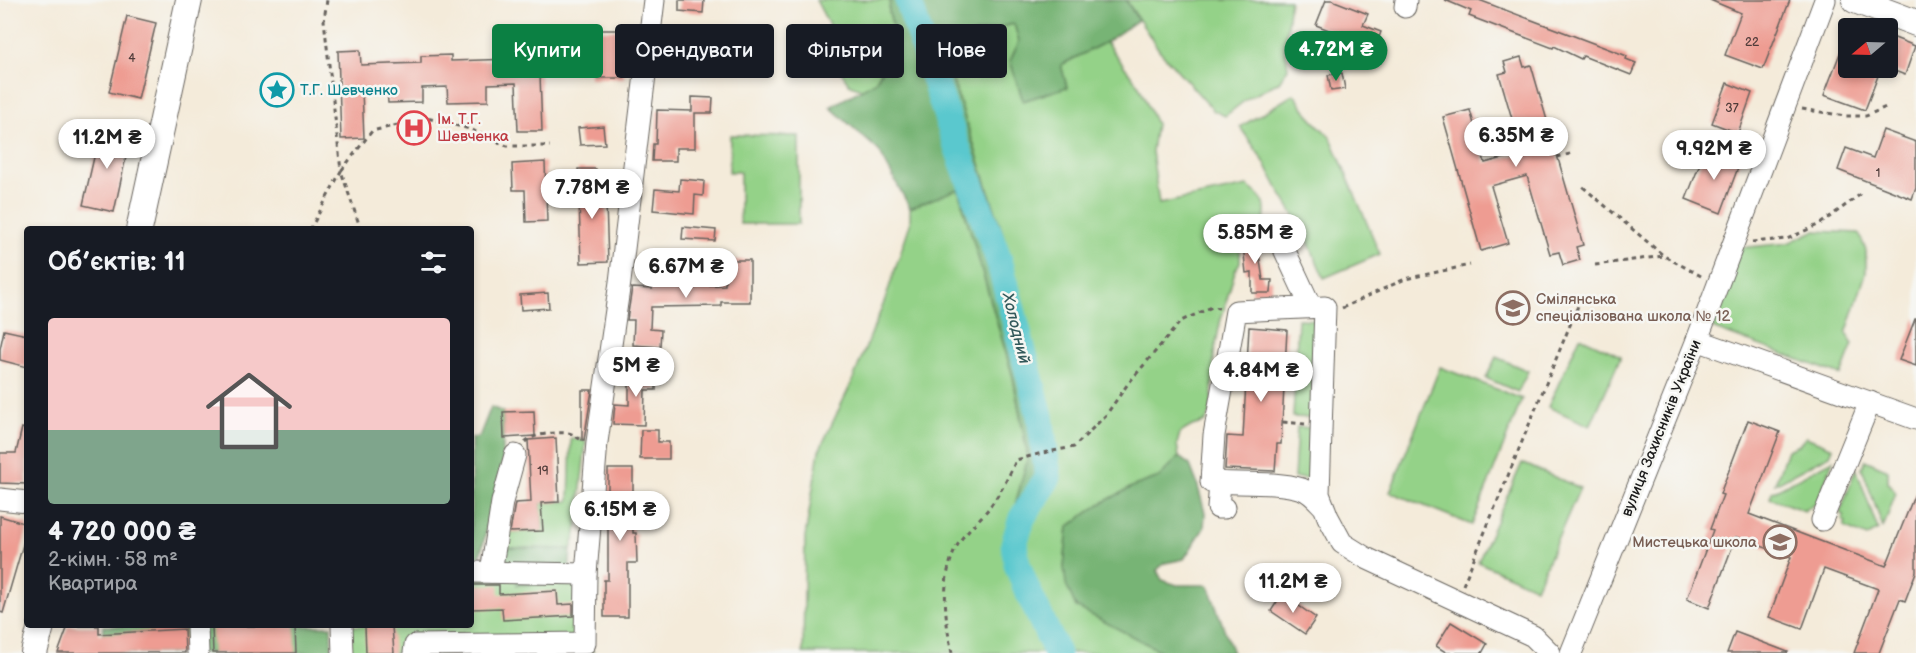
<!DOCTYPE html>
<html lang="uk">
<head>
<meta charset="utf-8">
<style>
  :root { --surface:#171b24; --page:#242831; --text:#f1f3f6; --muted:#9ea1a6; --line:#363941; --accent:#0b8043 }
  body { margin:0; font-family:"Balsamiq Sans",sans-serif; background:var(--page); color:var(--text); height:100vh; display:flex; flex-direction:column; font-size:22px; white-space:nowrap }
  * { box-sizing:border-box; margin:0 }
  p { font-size:20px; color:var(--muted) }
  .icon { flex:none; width:33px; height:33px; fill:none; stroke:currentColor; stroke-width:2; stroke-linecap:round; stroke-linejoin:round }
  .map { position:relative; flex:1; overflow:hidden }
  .details { position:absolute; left:24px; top:226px; width:450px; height:402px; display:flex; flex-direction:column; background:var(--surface); border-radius:6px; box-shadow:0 3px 9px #0003 }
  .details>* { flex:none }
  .hud { position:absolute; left:492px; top:24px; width:570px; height:54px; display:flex; gap:12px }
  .needle { width:39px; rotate:251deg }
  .controls { position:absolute; left:1838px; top:18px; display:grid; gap:12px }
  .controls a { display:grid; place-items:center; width:60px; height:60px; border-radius:6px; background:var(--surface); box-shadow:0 3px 9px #0003; font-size:30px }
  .price { position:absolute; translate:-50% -51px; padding:0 14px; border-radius:21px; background:#fff; color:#222; font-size:20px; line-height:39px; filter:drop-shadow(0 2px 3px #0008) }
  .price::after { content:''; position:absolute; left:50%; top:36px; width:18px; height:14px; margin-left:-9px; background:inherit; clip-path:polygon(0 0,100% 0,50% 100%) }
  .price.active { background:var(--accent); color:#fff }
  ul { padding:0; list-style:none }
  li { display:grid; align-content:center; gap:12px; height:318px; padding:0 24px }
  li+li { border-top:2px solid var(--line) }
  li span { display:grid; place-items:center; height:186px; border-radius:6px; color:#555 }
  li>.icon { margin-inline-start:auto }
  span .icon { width:108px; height:108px; fill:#fffc; stroke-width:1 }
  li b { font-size:26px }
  h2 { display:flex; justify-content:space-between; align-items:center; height:72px; padding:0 24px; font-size:26px }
  .pill { padding:0 21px; border-radius:6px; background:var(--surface); box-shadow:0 3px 9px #0003; font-size:21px; line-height:54px }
  .pill.active { background:var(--accent); color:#fff }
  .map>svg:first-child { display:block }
  .green { fill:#94d288; stroke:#587752; stroke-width:1.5 }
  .forest { fill:#77b474; stroke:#4a6848; stroke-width:1.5 }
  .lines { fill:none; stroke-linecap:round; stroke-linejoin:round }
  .river { stroke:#5ac8ce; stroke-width:27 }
  .building { fill:#ee9c92 }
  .minor-casing { stroke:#68645e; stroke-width:23 }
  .major-casing { stroke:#68645e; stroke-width:28 }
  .path { stroke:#68645e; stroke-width:3; stroke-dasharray:4.5 4.5; stroke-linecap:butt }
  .minor { stroke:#fff; stroke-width:21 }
  .major { stroke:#fff; stroke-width:26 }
  .labels { text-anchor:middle; stroke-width:5; stroke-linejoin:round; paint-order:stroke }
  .number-label { font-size:12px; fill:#503c3a }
  .culture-label { font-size:15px; fill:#0d838f; stroke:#f6f6f2; text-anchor:start }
  .health-label { font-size:15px; fill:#be3a42; stroke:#f6f6f2; text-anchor:start }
  .education-label { font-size:15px; fill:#785e54; stroke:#f6f6f2; text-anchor:start }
  .street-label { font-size:15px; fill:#1c1c1c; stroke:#f6f6f2 }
  .water-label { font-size:16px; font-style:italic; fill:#32585a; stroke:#f6f6f2 }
</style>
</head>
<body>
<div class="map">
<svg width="1916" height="653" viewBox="0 0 1916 653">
  <rect width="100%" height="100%" fill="#f6f6f2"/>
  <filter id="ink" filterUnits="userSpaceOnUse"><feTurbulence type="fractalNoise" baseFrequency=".0167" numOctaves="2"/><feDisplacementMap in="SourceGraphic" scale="12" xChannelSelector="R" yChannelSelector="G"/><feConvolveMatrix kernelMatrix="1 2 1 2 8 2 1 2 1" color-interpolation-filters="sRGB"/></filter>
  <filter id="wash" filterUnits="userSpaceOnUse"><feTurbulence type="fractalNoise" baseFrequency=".008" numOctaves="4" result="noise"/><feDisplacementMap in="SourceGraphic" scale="24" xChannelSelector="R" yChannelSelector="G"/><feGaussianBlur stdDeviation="1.35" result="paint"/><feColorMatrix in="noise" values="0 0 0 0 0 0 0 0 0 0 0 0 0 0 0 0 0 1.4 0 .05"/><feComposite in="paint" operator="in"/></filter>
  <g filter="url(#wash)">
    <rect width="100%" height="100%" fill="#f4ebda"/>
    <g class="green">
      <polygon points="816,0 890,0 889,13 893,26 893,48 875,82 863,90 849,84 834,61 830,45 830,27"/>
      <polygon points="1126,0 1290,0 1285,44 1288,68 1279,82 1247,99 1225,116 1214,111 1159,50"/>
      <path d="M1014 24 1019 41 1067 87 1061 65 1106 42 1139 86 1156 124 1152 151 1159 204 1247 186C1265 198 1268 205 1263 226L1240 234V262L1235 271 1220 323 1214 354 1211 411 1205 422 1192 426 1180 433 1177 444 1179 457 1159 478 1134 486 1100 504 1068 527 1064 567 1076 606 1164 653H803L805 537 819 451 851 384 885 300 910 224V208L958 188 1013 377 1028 457 1016 502 1004 559 1017 564 1014 544 1044 459 1040 416 999 260 992 240 1004 237 940 42Z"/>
      <polygon points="1294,94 1312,119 1331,138 1380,254 1324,278 1303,230 1281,194 1263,160 1240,127"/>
      <polygon points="730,135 799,136 799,224 740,224 740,172 729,172"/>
      <polygon points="1814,231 1859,233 1866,251 1866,273 1846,334 1853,344 1841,375 1712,328 1740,248 1788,243"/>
      <polygon points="1298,319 1318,320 1314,418 1293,417"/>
      <polygon points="1580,337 1621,356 1590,426 1548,407"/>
      <polygon points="1496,357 1528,371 1518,392 1486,378"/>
      <polygon points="1440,367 1522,399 1472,525 1390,492"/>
      <polygon points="1297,427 1315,428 1313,479 1294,478"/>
      <polygon points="1806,437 1833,448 1830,455 1775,484 1787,450 1799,445"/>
      <polygon points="571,438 586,441 576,534 571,549 506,548 508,532 543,531 541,503 569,501"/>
      <polygon points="1833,460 1817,505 1812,504 1810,508 1807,507 1805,511 1770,498 1772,492"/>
      <polygon points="1865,460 1888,470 1888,483 1896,493 1883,528 1862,468"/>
      <polygon points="1522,463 1580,488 1536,588 1478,562"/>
      <polygon points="1856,468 1878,530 1867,537 1844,527 1846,522 1842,520 1844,516 1840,513"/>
      <polygon points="471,572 517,572 518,585 586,574 585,643 594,653 343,653 342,626 471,626"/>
    </g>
    <g class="forest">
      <polygon points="890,0 1126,0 1138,20 1106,42 1061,65 1067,87 1023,101 1010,61 1019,41 1014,24 940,42 1004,238 992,241 999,260 1040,416 1048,477 1022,518 1014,544 1017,564 1043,625 1004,559 1016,502 1028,457 1013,377 958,189 910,208 879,151 830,107 875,82 888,61 893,48 893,26 889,13"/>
      <polygon points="491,407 503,412 503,462 478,565 471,566 471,438 479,437"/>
      <polygon points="1179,457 1190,465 1197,483 1205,513 1204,528 1184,559 1165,563 1157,570 1162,580 1177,585 1208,585 1233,653 1164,653 1076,607 1066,584 1064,567 1068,527 1100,504 1134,486 1159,477"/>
      <polygon points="505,548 571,549 568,584 517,585 517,572 501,572"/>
      <polygon points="103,626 331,626 332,653 103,653"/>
    </g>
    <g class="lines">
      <polyline class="river" points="908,0 955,141 999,260 1040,416 1048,477 1022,518 1014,544 1017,564 1025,585 1057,653"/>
    </g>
    <g id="blocks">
      <g class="building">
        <polygon points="679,0 704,0 703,13 679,11"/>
        <polygon points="1326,0 1332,0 1368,14 1363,25 1381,32 1373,53 1353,45 1355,40 1316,25"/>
        <polygon points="1445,0 1479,0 1627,56 1626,59 1636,63 1631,75 1583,56 1581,59 1554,46 1553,48 1469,16 1471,11"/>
        <polygon points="1710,0 1790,0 1763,69 1725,55 1741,13"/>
        <polygon points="127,16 156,23 138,99 109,92"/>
        <polygon points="589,30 623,30 624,78 590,78"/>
        <polygon points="1847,35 1848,68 1881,68 1865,110 1824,95"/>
        <polygon points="1887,35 1915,46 1905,75 1887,68"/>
        <polygon points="539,46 542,131 518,131 516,83 488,84 488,101 448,102 447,87 422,88 422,102 388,103 387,89 362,90 364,138 341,139 338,51 360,50 361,65 421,63 421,56 451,55 451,61 512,59 511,47"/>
        <polygon points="673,49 698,52 697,65 672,63"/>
        <polygon points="1521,57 1524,67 1531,65 1583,245 1576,247 1580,260 1563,265 1559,252 1550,254 1527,176 1491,186 1508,243 1481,251 1443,117 1470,110 1485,163 1522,153 1499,74 1507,72 1504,62"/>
        <polygon points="1342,73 1345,89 1331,91 1328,75"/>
        <polygon points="1727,83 1752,93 1738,133 1712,123"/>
        <polygon points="692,97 713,98 712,113 695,113 695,148 676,148 676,161 652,161 653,144 656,144 657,110 692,111"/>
        <polygon points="603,126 605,144 580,145 578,128"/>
        <polygon points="101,127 131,134 114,212 83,205"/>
        <polygon points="1883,130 1916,142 1916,188 1912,199 1838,170 1846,148 1873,158"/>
        <polygon points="1705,151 1725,159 1727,152 1742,157 1721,213 1686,199"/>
        <polygon points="545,162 547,221 526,222 525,190 513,190 512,164"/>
        <polygon points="578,169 596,169 597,203 606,203 608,262 581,263"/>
        <polygon points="680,179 704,181 703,196 695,195 694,214 653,210 655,189 679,191"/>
        <polygon points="683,227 716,230 715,241 682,239"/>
        <polygon points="1256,234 1263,280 1272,280 1271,293 1252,293 1252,272 1246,273 1242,236"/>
        <polygon points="725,260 750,260 750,302 721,302 721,306 651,307 650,329 661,330 660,347 633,345 634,320 627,320 632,288 652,289 650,286 725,285"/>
        <polygon points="548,293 549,308 521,310 520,295"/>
        <polygon points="1915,319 1916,319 1916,366 1899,360"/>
        <polygon points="1249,327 1287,330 1281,444 1277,444 1275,471 1225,469 1227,436 1243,437"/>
        <polygon points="4,330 27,335 27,367 0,360 0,349"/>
        <polygon points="629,370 656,370 656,390 645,390 644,425 613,424 615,404 629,405"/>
        <polygon points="582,390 592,390 584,440 582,440"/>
        <polygon points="534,411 535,436 504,438 503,412"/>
        <polygon points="1748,420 1780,432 1749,514 1886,566 1916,491 1916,572 1905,601 1900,599 1879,653 1854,653 1878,589 1824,569 1802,629 1769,617 1791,557 1736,537 1709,608 1687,599 1713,530 1710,529 1723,495 1720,494"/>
        <polygon points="22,428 27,429 27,484 0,483 0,453 16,453"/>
        <polygon points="641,430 658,430 658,442 669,442 669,459 640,459"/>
        <polygon points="556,438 559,502 541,503 543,531 510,532 515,503 531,502 528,440"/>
        <polygon points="608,469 633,469 633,533 636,533 637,563 628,563 628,617 604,617 604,580 608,580"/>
        <polygon points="0,516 27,524 27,531 3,613 0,612"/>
        <polygon points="471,585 499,585 499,594 557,591 558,605 573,604 573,616 503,620 502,608 471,609"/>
        <polygon points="1282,594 1316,618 1305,634 1271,611"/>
        <polygon points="1451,622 1487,644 1482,653 1447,653 1436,646"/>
        <polygon points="68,626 99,626 99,634 184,629 185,653 58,653"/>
        <polygon points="212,626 295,626 296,653 213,653"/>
        <polygon points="365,626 392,626 394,653 366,653"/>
        <polygon points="1735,632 1788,652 1787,653 1727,653"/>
      </g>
    </g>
  </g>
  <g filter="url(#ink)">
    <use href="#blocks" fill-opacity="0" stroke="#68645e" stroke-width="1.5"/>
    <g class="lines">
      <g class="minor-casing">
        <g id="minor">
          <polyline points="1405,7 1406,0"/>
          <polyline points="1276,232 1311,307"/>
          <polyline points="1697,340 1916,419"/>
          <polyline points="1220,483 1218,508 1224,508"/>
          <polyline points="0,499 27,502"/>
          <path d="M1324 507C1317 500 1311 492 1302 489 1278 481 1237 484 1211 482L1214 435 1236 311 1325 307 1319 494 1328 517 1342 543 1366 558 1533 636 1550 653"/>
          <polyline points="1822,520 1870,402"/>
          <polyline points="471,572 586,574"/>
          <polyline points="491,572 502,502 515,455"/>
          <polyline points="197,626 198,653"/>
          <polyline points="342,626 343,653"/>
          <polyline points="414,653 415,645 585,643 586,574 597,442 620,282 654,0"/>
          <polyline points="1571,653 1697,340 1825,0"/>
        </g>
      </g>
      <g class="major-casing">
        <g id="major">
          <polyline points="1855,0 1916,23"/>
          <polyline points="139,230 189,0"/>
          <polyline points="34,653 41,626"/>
        </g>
      </g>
      <g class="path">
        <polyline points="1802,109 1845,116 1866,116 1888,106"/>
        <polyline points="1557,157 1574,153"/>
        <polyline points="1583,187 1664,256 1703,277"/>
        <polyline points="310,230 341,171 324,20 327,0"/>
        <polyline points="361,230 341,171 372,131 427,118 470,129 507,146 550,146"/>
        <polyline points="1752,242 1787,239 1820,224 1861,194"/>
        <polyline points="1595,265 1664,256"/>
        <polyline points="1342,308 1405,279 1470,265"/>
        <polyline points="1283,422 1305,424"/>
        <path d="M525 442C532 434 556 432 567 433 572 433 576 437 580 439"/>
        <polyline points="1463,585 1582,296"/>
        <path d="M952 653C945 620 940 579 956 548 963 533 979 521 989 508 1000 493 1009 477 1016 460L1042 453 1074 447 1106 415 1127 385 1181 321 1212 307 1219 308"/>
      </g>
      <use href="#minor" class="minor"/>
      <use href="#major" class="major"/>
    </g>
  </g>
  <defs>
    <g id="sight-ring" transform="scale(1.725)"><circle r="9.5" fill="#f6f6f2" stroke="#0f9aa8" stroke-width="1.5"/><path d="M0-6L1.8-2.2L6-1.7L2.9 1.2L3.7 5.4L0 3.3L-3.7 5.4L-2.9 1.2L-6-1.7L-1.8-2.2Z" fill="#0f9aa8"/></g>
    <g id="hospital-ring" transform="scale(1.725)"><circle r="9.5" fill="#f6f6f2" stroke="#e0444e" stroke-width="1.5"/><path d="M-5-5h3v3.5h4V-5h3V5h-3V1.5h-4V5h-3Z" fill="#e0444e"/></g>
    <g id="school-ring" transform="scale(1.725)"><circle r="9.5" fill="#f6f6f2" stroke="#8d6e63" stroke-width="1.5"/><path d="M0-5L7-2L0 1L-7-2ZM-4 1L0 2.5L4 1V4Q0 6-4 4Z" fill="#8d6e63"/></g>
  </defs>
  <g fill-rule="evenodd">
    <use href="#sight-ring" x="277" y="90"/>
    <use href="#hospital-ring" x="414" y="128"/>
    <use href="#school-ring" x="1513" y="308"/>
    <use href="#school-ring" x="1780" y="542"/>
  </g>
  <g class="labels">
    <g class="number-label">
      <text x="1752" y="46">22</text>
      <text x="132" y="62">4</text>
      <text x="1732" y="112">37</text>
      <text x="1878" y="177">1</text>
      <text x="543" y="475">19</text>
    </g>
    <g class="culture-label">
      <text x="300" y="95">Т.Г. Шевченко</text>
    </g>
    <g class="health-label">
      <text x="437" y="124">Ім. Т.Г.<tspan x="437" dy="17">Шевченка</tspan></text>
    </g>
    <g class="education-label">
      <text x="1536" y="304">Смілянська<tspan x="1536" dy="17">спеціалізована школа № 12</tspan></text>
      <text x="1757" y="547" text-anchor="end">Мистецька школа</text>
    </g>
    <g class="street-label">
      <text transform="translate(1661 428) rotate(-68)" y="5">вулиця Захисників України</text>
    </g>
    <g class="water-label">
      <text transform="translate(1017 328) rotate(76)" y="6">Холодний</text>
    </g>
  </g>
</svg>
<div class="controls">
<a><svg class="needle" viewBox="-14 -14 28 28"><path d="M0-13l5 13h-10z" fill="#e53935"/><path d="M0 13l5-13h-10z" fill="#9ea1a6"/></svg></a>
</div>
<b class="price active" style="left:1336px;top:82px">4.72M ₴</b>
<b class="price" style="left:1516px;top:168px">6.35M ₴</b>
<b class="price" style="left:107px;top:170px">11.2M ₴</b>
<b class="price" style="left:1714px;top:181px">9.92M ₴</b>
<b class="price" style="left:592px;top:220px">7.78M ₴</b>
<b class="price" style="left:1255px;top:265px">5.85M ₴</b>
<b class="price" style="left:686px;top:299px">6.67M ₴</b>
<b class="price" style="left:636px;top:398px">5M ₴</b>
<b class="price" style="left:1261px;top:403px">4.84M ₴</b>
<b class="price" style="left:620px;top:542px">6.15M ₴</b>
<b class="price" style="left:1293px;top:614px">11.2M ₴</b>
<div class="hud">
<a class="pill active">Купити</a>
<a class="pill">Орендувати</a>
<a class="pill">Фільтри</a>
<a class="pill">Нове</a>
</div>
<section class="details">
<h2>Об’єктів: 11<svg class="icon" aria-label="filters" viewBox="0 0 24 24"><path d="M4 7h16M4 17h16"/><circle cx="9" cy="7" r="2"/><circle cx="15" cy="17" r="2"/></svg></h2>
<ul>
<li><span style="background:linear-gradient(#f6c9c9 60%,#7fa58c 0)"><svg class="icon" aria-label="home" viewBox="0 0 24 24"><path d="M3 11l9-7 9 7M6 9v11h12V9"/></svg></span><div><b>4 720 000 ₴</b><p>2-кімн. · 58 m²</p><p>Квартира</p></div></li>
</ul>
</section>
</div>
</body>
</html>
